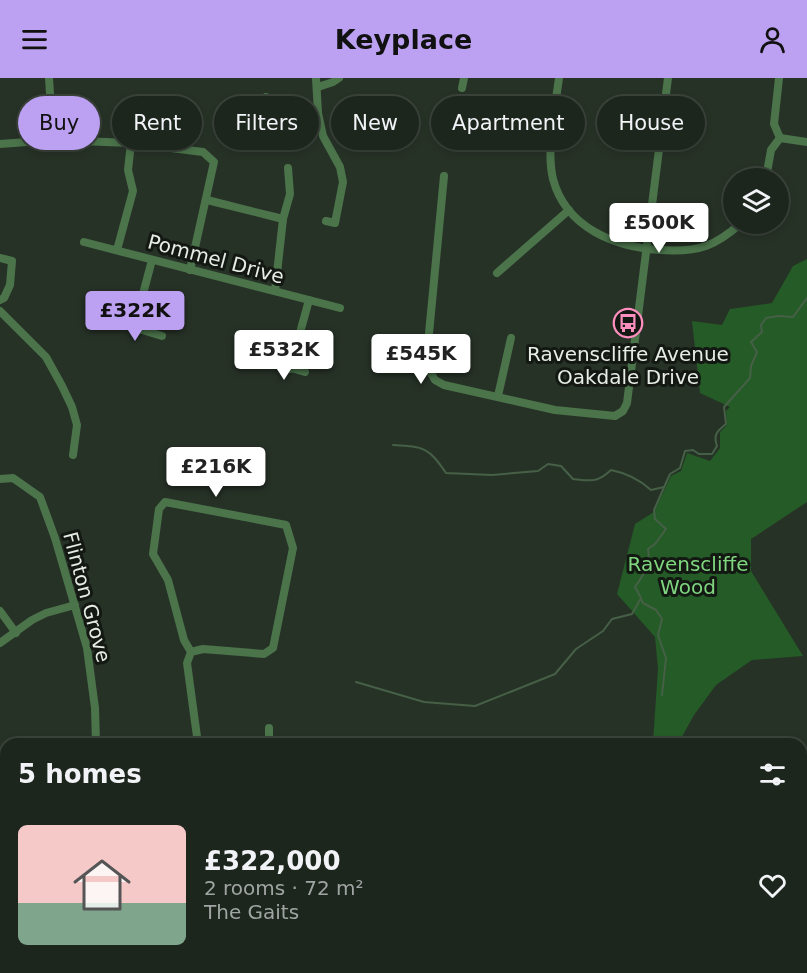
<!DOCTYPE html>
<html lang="en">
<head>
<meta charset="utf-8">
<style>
  :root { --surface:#1d261d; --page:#2a322a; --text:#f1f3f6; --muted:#a0a5a4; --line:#3b433b; --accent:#bca0f2 }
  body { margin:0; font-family:"DejaVu Sans",sans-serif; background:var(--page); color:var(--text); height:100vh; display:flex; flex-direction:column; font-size:22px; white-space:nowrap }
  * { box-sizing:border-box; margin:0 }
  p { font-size:20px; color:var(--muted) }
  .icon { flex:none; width:33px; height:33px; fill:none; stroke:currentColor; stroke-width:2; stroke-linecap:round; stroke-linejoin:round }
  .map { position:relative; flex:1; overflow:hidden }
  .sheet { position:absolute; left:0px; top:660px; width:807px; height:236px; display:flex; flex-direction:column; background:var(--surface); border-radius:18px 18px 0 0; box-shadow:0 3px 9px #0003,0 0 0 2px var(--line) }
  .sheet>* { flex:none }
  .banner { position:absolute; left:18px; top:18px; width:771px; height:54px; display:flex; gap:12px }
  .controls { position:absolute; left:723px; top:90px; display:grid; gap:12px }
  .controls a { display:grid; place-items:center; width:66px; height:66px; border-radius:50%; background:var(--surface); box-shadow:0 3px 9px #0003,0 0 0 2px var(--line); font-size:30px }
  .price { position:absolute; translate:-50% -51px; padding:0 14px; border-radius:6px; background:#fff; color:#222; font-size:20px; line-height:39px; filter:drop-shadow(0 2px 3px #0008) }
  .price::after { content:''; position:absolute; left:50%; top:36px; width:18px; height:14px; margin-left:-9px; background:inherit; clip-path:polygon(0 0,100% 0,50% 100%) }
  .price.active { background:var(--accent); color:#111 }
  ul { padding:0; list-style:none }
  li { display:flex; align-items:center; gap:18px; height:150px; padding:0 18px }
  li span { display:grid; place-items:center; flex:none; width:168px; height:120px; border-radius:9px; color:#555 }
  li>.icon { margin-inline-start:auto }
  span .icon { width:72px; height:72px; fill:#fffc; stroke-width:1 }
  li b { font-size:26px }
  h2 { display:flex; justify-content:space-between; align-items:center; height:72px; padding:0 18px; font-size:26px }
  .pill { padding:0 21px; border-radius:27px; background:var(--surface); box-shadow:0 3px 9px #0003,0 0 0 2px var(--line); font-size:21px; line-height:54px }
  .pill.active { background:var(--accent); color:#111 }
  header { display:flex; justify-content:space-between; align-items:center; height:78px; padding:0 18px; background:var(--accent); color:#111; font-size:27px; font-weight:800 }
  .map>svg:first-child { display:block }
  .green { fill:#245b26 }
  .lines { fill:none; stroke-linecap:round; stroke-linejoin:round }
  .stream { stroke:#466047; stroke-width:2 }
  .minor { stroke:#4b744b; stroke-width:8 }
  .labels { text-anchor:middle; stroke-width:6; stroke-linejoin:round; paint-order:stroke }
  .street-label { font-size:20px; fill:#e6ede5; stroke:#131813 }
  .poi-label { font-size:20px; fill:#e6ede5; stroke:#131813 }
  .park-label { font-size:20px; fill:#7fd67f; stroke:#131813 }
</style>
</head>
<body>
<header><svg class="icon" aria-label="menu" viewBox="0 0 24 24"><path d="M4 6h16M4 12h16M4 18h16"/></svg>Keyplace<svg class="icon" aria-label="person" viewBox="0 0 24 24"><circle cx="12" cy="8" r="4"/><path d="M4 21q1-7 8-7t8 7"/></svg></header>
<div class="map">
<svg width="807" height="895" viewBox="0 0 807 895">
  <rect width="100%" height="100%" fill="#273227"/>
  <g class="green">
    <polygon points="807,181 807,424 751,461 751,493 803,578 752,582 716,607 694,637 678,666 653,664 658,591 655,559 617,516 635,446 654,434 671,398 681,393 687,375 710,383 720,370 720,354 727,347 726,333 730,329 700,315 692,243 722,247 730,231 772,225 793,188"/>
    <polygon points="801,752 807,752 807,895 686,895 690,890 801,890"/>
  </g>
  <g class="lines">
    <g class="stream">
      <path d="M393 367C425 369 428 369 446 395L492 397 538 393 548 386 561 388 573 401C591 403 597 405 611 392 626 395 639 401 651 412L664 409"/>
      <polyline points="641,521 643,525 656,532 662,541 658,557 666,580 662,617"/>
      <path d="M356 604 424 624 475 628 555 596 576 571 603 553 612 541 632 536 641 520 635 509C644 496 651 487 648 471L655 466 666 451 655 441 654 432 670 396 680 390 685 373 693 372 699 376H712L717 368C713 357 717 353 726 346L724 329 750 300 751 288 757 274 751 264 762 254 761 247 766 240 778 238 793 239 807 220"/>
      <polyline points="433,895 437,890"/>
    </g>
    <g class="minor">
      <polyline points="49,0 53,62"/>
      <polyline points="316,0 318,35 323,58 340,89 343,104 335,145 326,143"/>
      <path d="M559 0C555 30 546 72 553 101 566 150 615 169 660 172 675 173 692 173 706 168 719 163 730 155 740 146"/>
      <polyline points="779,0 774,46 780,60"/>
      <polyline points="318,9 333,4 339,0"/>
      <polyline points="462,10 464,0"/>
      <polyline points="266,19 264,35 292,38 318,35"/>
      <polyline points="780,60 807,64"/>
      <polyline points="0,66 53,62 131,65 203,74 214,84 190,192"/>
      <polyline points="444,98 426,287 435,302 444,307 555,332 615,338 623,333 627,325 668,0"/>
      <polyline points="766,100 771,72 780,60"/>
      <polyline points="207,122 283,141"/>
      <polyline points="84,164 340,230"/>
      <polyline points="117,172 133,113 128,92 131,65"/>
      <polyline points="0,180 12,183 10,207 4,220 0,222"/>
      <polyline points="497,195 569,132"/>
      <polyline points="275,213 283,141 290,116 288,90"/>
      <polyline points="0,233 46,279 62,308 72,329 77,347 73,377"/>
      <polyline points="116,244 162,258"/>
      <polyline points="134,250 152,182"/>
      <polyline points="270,284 305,294"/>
      <polyline points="290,291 309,222"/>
      <polyline points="498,318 511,260"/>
      <polyline points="0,401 13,400 40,419 55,460 87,570 95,630 96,666"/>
      <polyline points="0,533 16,555"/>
      <polyline points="0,565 32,542 46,535 75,527"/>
      <polyline points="191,574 184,562 168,502 153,476 159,431 165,424 286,447 293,470 273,570 264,576 203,571 191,574 187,585 198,666"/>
      <polyline points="269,666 269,650"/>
      <polyline points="0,687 6,687"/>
      <polyline points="0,779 6,779"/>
      <polyline points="0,865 6,865"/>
      <polyline points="107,890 114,895"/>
      <polyline points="180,895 182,890"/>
    </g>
  </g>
  <defs>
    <g id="bus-ring" transform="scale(1.5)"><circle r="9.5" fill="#131813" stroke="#fe8ebd" stroke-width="1.5"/><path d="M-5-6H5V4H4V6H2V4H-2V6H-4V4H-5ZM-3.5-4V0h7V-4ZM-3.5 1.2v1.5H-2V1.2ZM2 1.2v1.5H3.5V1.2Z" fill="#fe8ebd"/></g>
  </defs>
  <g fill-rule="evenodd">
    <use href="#bus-ring" x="628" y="245"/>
  </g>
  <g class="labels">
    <g class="street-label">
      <text transform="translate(216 181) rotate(15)" y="7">Pommel Drive</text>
      <text transform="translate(87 519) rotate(75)" y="7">Flinton Grove</text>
    </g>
    <g class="poi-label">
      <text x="628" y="283">Ravenscliffe Avenue<tspan x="628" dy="23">Oakdale Drive</tspan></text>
    </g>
    <g class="park-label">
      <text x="688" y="493">Ravenscliffe<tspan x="688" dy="23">Wood</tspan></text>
    </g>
  </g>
</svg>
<div class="controls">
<a><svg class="icon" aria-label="layers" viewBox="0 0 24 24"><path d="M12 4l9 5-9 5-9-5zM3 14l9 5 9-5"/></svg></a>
</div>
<b class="price" style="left:659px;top:176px">£500K</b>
<b class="price active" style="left:135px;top:264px">£322K</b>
<b class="price" style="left:284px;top:303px">£532K</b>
<b class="price" style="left:421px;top:307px">£545K</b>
<b class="price" style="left:216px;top:420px">£216K</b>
<div class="banner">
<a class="pill active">Buy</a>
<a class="pill">Rent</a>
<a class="pill">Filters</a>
<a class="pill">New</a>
<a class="pill">Apartment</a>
<a class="pill">House</a>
</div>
<section class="sheet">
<h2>5 homes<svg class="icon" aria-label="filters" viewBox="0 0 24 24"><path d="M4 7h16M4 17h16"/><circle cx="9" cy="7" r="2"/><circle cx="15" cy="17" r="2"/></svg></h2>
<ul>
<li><span style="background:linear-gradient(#f6c9c9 65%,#7fa58c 0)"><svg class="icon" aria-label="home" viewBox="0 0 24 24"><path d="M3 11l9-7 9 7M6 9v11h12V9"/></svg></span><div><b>£322,000</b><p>2 rooms · 72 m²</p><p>The Gaits</p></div><svg class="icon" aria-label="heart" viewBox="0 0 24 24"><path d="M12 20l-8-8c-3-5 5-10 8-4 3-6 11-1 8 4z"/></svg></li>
</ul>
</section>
</div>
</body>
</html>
